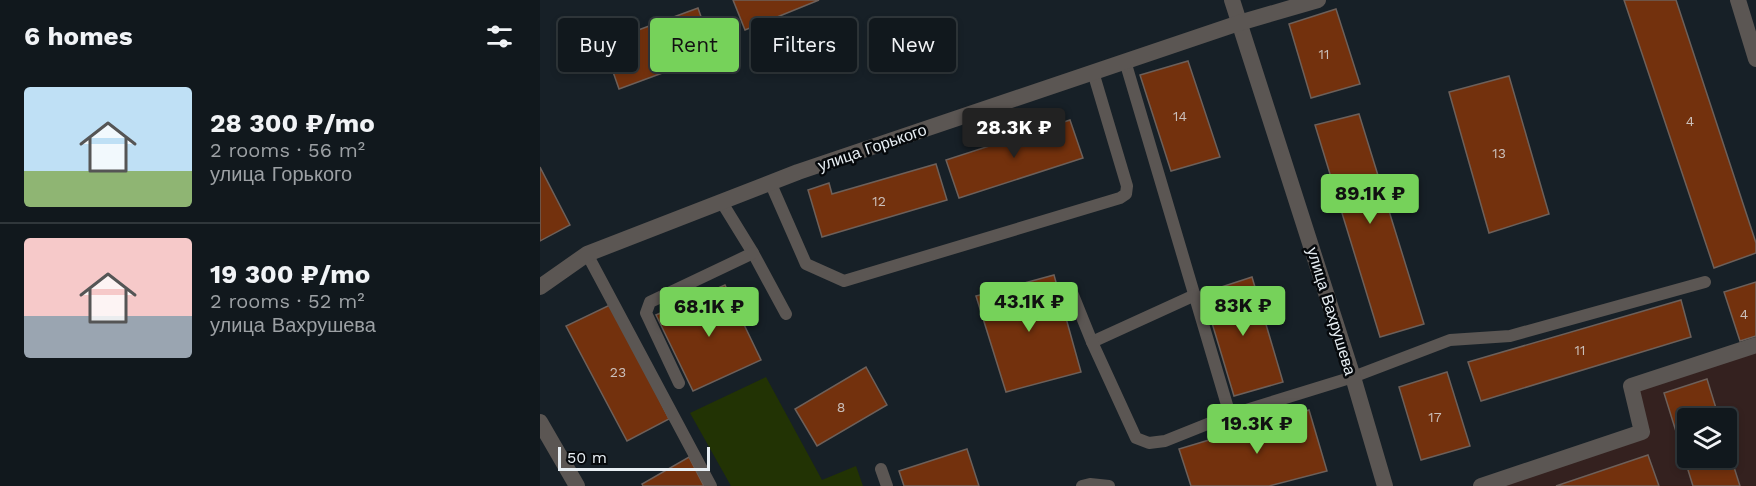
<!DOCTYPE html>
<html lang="en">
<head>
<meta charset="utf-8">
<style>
  :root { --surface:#11181d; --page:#1a2126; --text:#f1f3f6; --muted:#9ca0a4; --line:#30373b; --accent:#76d25a }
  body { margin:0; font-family:"Work Sans",sans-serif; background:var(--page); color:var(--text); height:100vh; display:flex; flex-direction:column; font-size:22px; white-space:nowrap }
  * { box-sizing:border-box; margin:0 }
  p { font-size:20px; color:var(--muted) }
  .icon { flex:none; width:33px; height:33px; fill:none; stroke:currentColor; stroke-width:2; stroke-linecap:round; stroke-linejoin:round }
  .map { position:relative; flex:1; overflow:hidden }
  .side { display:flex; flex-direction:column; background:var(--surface); width:540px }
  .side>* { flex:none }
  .guide { position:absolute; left:18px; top:18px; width:570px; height:54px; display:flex; gap:12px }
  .controls { position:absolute; left:1137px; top:408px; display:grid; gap:12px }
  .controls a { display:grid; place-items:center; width:60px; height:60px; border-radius:6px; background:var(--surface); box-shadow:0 3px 9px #0003,0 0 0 2px var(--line); font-size:30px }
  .scale { position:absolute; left:18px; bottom:15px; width:152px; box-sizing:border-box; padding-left:6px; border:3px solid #e7eef3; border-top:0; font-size:16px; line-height:21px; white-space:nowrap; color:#e7eef3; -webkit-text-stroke:4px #06090c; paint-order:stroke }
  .price { position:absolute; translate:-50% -51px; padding:0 14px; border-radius:6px; background:var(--accent); color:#111; font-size:20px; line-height:39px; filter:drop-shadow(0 2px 3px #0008) }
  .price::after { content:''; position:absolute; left:50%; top:36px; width:18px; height:14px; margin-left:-9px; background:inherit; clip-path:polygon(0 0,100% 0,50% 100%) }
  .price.current { background:#222; color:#fff }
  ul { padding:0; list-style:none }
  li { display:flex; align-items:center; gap:18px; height:150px; padding:0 24px }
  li+li { border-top:2px solid var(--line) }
  li span { display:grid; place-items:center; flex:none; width:168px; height:120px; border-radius:6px; color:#555 }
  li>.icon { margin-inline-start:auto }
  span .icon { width:72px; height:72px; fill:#fffc; stroke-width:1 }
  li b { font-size:26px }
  h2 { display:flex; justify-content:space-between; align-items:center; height:72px; padding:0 24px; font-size:26px }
  .pill { padding:0 21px; border-radius:6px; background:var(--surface); box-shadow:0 3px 9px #0003,0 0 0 2px var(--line); font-size:21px; line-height:54px }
  .pill.current { background:var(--accent); color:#111 }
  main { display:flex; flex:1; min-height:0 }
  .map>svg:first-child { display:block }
  .medical { fill:#34211f; fill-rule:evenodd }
  .green { fill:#223304 }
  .building { fill:#73310d; stroke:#6d605a; stroke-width:1.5 }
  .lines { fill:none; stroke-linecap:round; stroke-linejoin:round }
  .service { stroke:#5b5653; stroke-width:12 }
  .minor { stroke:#5b5653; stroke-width:16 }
  .labels { text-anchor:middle; stroke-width:5; stroke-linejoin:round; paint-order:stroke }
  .number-label { font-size:14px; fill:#cabfba }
  .street-label { font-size:16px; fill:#e7eef3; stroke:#06090c }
</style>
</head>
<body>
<main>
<section class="side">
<h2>6 homes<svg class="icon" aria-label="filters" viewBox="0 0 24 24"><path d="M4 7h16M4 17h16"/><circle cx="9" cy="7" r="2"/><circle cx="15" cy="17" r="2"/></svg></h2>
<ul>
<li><span style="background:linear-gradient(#bfe0f5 70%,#8fb573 0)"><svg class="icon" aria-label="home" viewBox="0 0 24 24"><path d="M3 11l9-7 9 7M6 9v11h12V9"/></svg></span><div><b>28 300 ₽/mo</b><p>2 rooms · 56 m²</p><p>улица Горького</p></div></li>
<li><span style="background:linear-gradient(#f6c9c9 65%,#9aa5b1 0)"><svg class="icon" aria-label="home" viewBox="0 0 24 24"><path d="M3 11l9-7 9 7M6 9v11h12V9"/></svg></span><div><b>19 300 ₽/mo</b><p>2 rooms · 52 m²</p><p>улица Вахрушева</p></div></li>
</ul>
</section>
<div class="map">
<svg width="1216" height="486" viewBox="0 0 1216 486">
  <rect width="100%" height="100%" fill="#172027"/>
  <path class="medical" d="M1216 345V486H953L1102 432 1091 386ZM1148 418H1186V458H1148Z"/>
  <polygon class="green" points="226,377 282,480 316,466 323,486 191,486 150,413"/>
  <g class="building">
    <polygon points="193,0 279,0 205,30"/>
    <polygon points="1084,0 1136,0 1216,243 1216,253 1174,268"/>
    <polygon points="158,8 174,54 79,89 63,43"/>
    <polygon points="796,9 820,84 771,98 749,24"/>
    <polygon points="648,61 680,157 631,171 600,75"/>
    <polygon points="969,76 1009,214 949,233 909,92"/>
    <polygon points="819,114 884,324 840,337 775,125"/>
    <polygon points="530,120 543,158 419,198 406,160"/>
    <polygon points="396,164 407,200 282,237 268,190 289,183 292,194"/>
    <polygon points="0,167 30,225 0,241"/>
    <polygon points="514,275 541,372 466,392 436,296"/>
    <polygon points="712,277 743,382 694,396 663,293"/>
    <polygon points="1216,282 1216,336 1200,341 1184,292"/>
    <polygon points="185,285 221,360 153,391 116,315"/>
    <polygon points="1141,300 1151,337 941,401 928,362"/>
    <polygon points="72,304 129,419 87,441 26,326"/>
    <polygon points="326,367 347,405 277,446 255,409"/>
    <polygon points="907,372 930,446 881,460 859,387"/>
    <polygon points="1167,379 1179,418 1148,418 1148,458 1186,458 1186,442 1200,486 1153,486 1124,393"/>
    <polygon points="769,410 787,471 729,486 651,486 639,449"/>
    <polygon points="427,449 439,486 364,486 359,471"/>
    <polygon points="1108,455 1119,486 1016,486"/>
    <polygon points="149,457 164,486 103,486 102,484"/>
  </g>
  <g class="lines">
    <g class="service">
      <polyline points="585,61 690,415 813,377 910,340 970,336 1165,282"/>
      <polyline points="230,182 266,264 304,281 580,198 586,194 587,186 553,72"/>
      <polyline points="181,201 213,253 246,314"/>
      <polyline points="47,254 171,486"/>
      <polyline points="531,290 552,342 655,295"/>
      <polyline points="552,342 596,438 609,443 625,441 690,415"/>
      <polyline points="139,383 106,313 110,302 213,253"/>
      <polyline points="341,469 347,486"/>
      <polyline points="542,486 550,484 569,486"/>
    </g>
    <g class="minor">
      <polyline points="692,0 813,377 845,486"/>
      <polyline points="1198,0 1216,59"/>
      <polyline points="0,287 47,254 258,172 699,23 778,0"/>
      <polyline points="0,422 37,486"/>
      <polyline points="941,486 1102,432 1091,386 1216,345"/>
    </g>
  </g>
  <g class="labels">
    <g class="number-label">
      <text x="784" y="59">11</text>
      <text x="640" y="121">14</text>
      <text x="1150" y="126">4</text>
      <text x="959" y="158">13</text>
      <text x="339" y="206">12</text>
      <text x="1204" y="319">4</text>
      <text x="1040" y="355">11</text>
      <text x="78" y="377">23</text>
      <text x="301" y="412">8</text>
      <text x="895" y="422">17</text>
    </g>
    <g class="street-label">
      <text transform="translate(332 147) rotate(-19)" y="6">улица Горького</text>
      <text transform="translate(792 311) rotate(73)" y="6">улица Вахрушева</text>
    </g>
  </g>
</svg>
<div class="controls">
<a><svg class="icon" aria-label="layers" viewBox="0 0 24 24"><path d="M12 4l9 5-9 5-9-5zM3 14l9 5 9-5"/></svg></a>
</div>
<div class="scale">50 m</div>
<b class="price current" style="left:474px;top:159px">28.3K ₽</b>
<b class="price" style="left:830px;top:225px">89.1K ₽</b>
<b class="price" style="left:489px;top:333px">43.1K ₽</b>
<b class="price" style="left:703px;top:337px">83K ₽</b>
<b class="price" style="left:169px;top:338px">68.1K ₽</b>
<b class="price" style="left:717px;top:455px">19.3K ₽</b>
<div class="guide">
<a class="pill">Buy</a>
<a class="pill current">Rent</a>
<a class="pill">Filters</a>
<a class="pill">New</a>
</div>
</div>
</main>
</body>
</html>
